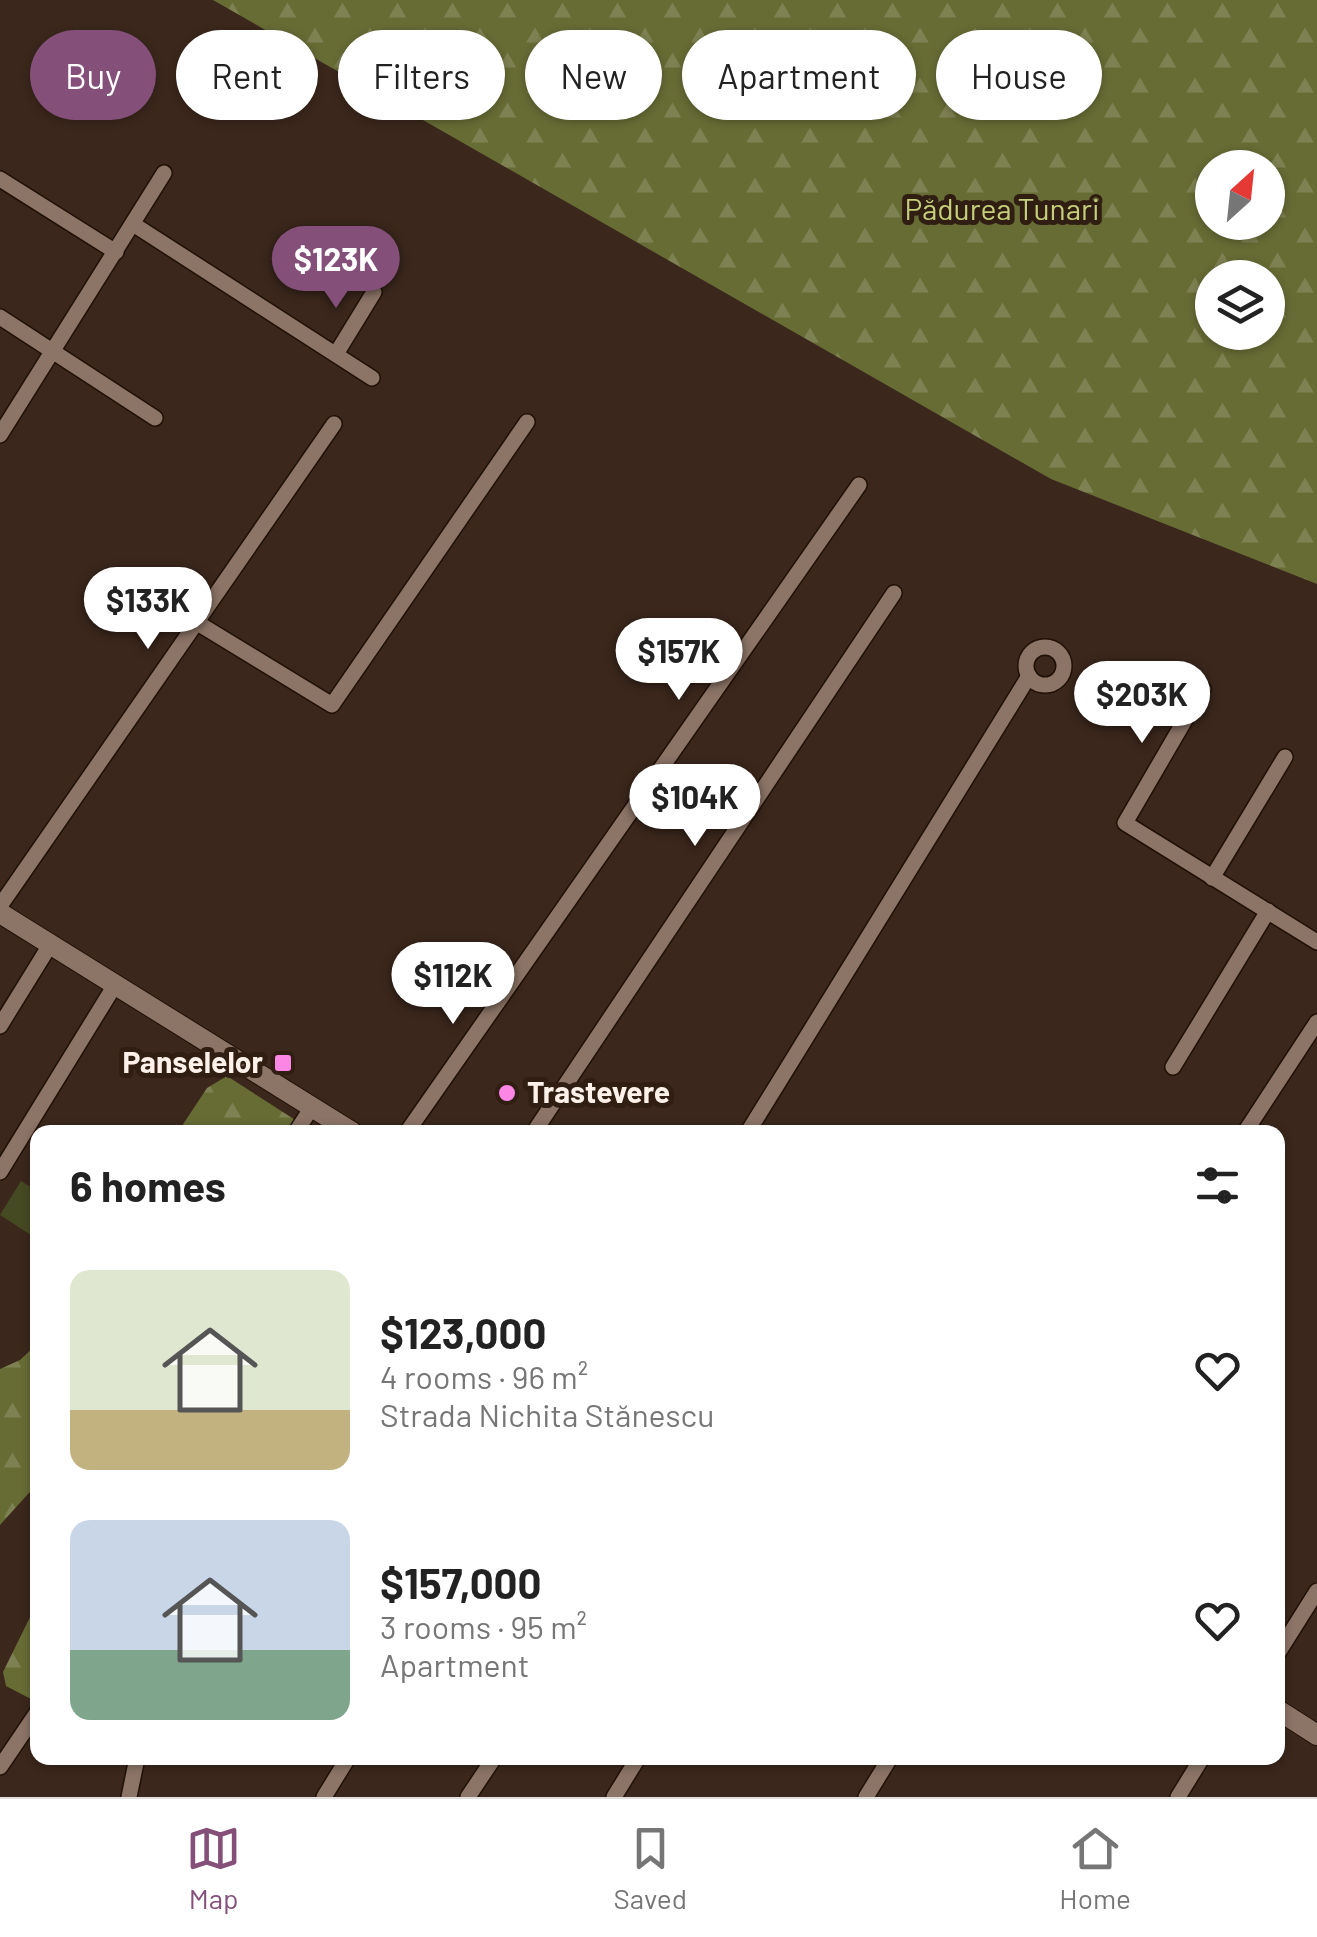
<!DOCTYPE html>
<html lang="en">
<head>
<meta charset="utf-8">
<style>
  :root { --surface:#fff; --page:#f2f2f2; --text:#222; --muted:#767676; --line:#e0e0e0; --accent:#844f79 }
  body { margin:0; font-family:Barlow,sans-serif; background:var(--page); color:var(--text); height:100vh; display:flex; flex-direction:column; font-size:38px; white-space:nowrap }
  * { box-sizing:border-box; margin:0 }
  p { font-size:32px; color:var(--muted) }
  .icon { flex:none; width:55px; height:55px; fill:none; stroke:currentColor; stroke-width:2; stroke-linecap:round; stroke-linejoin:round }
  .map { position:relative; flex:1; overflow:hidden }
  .details { position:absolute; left:30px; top:1125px; width:1255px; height:640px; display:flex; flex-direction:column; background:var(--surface); border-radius:20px; box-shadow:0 2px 8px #0004 }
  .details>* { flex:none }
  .guide { position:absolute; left:30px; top:30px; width:1258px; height:90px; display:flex; gap:20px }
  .needle { width:65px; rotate:27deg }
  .buttons { position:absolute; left:1195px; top:150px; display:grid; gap:20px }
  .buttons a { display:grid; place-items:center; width:90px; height:90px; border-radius:50%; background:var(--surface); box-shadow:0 2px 8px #0004; font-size:50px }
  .price { position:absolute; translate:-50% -85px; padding:0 22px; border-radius:35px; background:#fff; color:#222; font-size:32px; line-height:65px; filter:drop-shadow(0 2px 5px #0008) }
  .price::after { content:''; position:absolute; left:50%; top:60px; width:30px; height:22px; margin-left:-15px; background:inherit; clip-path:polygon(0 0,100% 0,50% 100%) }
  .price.selected { background:var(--accent); color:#fff }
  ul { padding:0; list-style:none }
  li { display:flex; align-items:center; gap:30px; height:250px; padding:0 40px }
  li span { display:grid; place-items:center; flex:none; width:280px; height:200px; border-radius:20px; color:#555 }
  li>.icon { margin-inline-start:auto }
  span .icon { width:120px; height:120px; fill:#fffc; stroke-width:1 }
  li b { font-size:42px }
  h2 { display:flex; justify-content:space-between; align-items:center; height:120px; padding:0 40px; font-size:42px }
  .chip { padding:0 35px; border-radius:45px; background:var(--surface); box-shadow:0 2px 8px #0004; font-size:35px; line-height:90px }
  .chip.selected { background:var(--accent); color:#fff }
  .tab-bar { display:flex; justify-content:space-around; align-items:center; height:140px; border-top:2px solid var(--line); background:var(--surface); font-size:28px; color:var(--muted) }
  .tab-bar a { display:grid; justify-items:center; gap:5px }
  .tab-bar .selected { color:var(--accent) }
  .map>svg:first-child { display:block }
  .forest { fill:url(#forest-firs); fill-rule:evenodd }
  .park { fill:#464a23 }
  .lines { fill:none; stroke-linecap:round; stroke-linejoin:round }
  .street-casing { stroke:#211006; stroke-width:18 }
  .secondary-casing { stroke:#211006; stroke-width:22 }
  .street { stroke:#8c7467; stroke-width:15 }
  .secondary { stroke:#8c7467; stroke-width:20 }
  .poi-dot { fill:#fc86e4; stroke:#301e13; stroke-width:4 }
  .labels { text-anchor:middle; stroke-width:10; stroke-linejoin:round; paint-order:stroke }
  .park-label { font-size:30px; fill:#c5ce7a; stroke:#301e13 }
  .poi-label { font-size:30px; font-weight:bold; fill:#fef1e9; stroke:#301e13; text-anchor:end }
</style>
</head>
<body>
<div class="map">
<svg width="1317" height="1797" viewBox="0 0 1317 1797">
  <defs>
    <pattern id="forest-firs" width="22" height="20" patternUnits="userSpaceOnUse" patternTransform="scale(2.5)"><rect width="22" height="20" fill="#676c35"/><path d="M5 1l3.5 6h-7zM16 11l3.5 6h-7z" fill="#7e8152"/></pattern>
  </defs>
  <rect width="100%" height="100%" fill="#3b271c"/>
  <g class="forest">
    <path d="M213 0H1317V584L1051 479ZM1212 168H1268V222H1212ZM1212 278H1268V332H1212Z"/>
    <polygon points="227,1076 314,1132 178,1132 207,1088"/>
    <polygon points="37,1344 37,1484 0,1525 0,1369 20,1360"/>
    <polygon points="37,1603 37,1694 31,1699 6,1686 3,1672"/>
  </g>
  <polygon class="park" points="21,1181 37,1191 37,1239 0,1215"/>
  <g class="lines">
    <g class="street-casing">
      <g id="street">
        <polyline points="0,179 116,252"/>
        <polyline points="133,224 372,378"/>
        <polyline points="0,317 155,418"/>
        <polyline points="336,354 374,292"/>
        <polyline points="0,435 164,173"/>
        <polyline points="196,622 332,705 527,422"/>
        <circle cx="1045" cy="666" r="19"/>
        <polyline points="1203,689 1125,823 1317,942"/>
        <polyline points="1212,878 1285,757"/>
        <polyline points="0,906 334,424"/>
        <polyline points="0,1026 50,945"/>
        <polyline points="1173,1067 1268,911"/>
        <polyline points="296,1132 312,1107"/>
        <polyline points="407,1132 859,485"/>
        <polyline points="534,1132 894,593"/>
        <polyline points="748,1132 1029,676"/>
        <polyline points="1245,1132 1317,1022"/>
        <polyline points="0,1172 115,985"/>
        <polyline points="1278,1653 1317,1591"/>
        <polyline points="0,1767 38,1711"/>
        <polyline points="129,1797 137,1758"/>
        <polyline points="324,1797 348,1758"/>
        <polyline points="468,1797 494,1758"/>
        <polyline points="614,1797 638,1758"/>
        <polyline points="866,1797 890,1758"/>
        <polyline points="1178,1797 1202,1758"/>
      </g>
    </g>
    <g class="secondary-casing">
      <g id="secondary">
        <polyline points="0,913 352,1132"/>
        <polyline points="1278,1710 1317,1735"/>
      </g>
    </g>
    <use href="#street" class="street"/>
    <use href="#secondary" class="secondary"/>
  </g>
  <g class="poi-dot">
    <rect x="273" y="1053" width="20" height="20" rx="5"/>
    <circle cx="507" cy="1093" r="10"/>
  </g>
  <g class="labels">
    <g class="park-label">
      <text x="1002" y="220">Pădurea Tunari</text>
    </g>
    <g class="poi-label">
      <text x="263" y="1073">Panselelor</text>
      <text x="527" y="1103" text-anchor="start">Trastevere</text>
    </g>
  </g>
</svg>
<div class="buttons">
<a><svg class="needle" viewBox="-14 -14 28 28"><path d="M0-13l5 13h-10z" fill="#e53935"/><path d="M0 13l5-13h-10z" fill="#767676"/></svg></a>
<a><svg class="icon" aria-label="layers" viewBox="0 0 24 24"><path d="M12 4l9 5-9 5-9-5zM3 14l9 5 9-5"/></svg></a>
</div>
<b class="price selected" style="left:336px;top:311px">$123K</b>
<b class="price" style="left:148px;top:652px">$133K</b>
<b class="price" style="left:679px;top:703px">$157K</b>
<b class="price" style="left:1142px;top:746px">$203K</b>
<b class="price" style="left:695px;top:849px">$104K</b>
<b class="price" style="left:453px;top:1027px">$112K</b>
<div class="guide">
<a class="chip selected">Buy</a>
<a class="chip">Rent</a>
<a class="chip">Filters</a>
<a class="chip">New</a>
<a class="chip">Apartment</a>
<a class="chip">House</a>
</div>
<section class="details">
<h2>6 homes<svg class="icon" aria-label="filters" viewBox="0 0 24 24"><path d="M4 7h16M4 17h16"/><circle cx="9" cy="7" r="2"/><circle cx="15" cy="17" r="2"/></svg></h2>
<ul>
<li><span style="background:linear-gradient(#dfe7d0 70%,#c2b280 0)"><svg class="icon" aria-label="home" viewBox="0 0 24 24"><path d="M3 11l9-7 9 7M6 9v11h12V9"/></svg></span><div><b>$123,000</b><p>4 rooms · 96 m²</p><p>Strada Nichita Stănescu</p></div><svg class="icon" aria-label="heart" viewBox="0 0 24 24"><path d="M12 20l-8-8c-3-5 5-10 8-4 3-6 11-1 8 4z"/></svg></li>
<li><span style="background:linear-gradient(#c9d6e8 65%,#7fa58c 0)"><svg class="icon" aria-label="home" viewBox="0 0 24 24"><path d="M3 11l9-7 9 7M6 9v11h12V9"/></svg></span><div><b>$157,000</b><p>3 rooms · 95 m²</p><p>Apartment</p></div><svg class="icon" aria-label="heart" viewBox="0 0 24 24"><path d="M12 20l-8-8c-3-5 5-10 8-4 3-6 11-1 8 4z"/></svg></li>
</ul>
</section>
</div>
<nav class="tab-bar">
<a class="selected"><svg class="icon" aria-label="map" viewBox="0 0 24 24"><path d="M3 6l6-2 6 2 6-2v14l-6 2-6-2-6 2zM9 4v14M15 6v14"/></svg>Map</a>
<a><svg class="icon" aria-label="saved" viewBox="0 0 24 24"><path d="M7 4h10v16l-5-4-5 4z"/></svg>Saved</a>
<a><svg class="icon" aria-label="home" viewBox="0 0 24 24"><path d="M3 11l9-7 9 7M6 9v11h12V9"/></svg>Home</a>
</nav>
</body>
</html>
